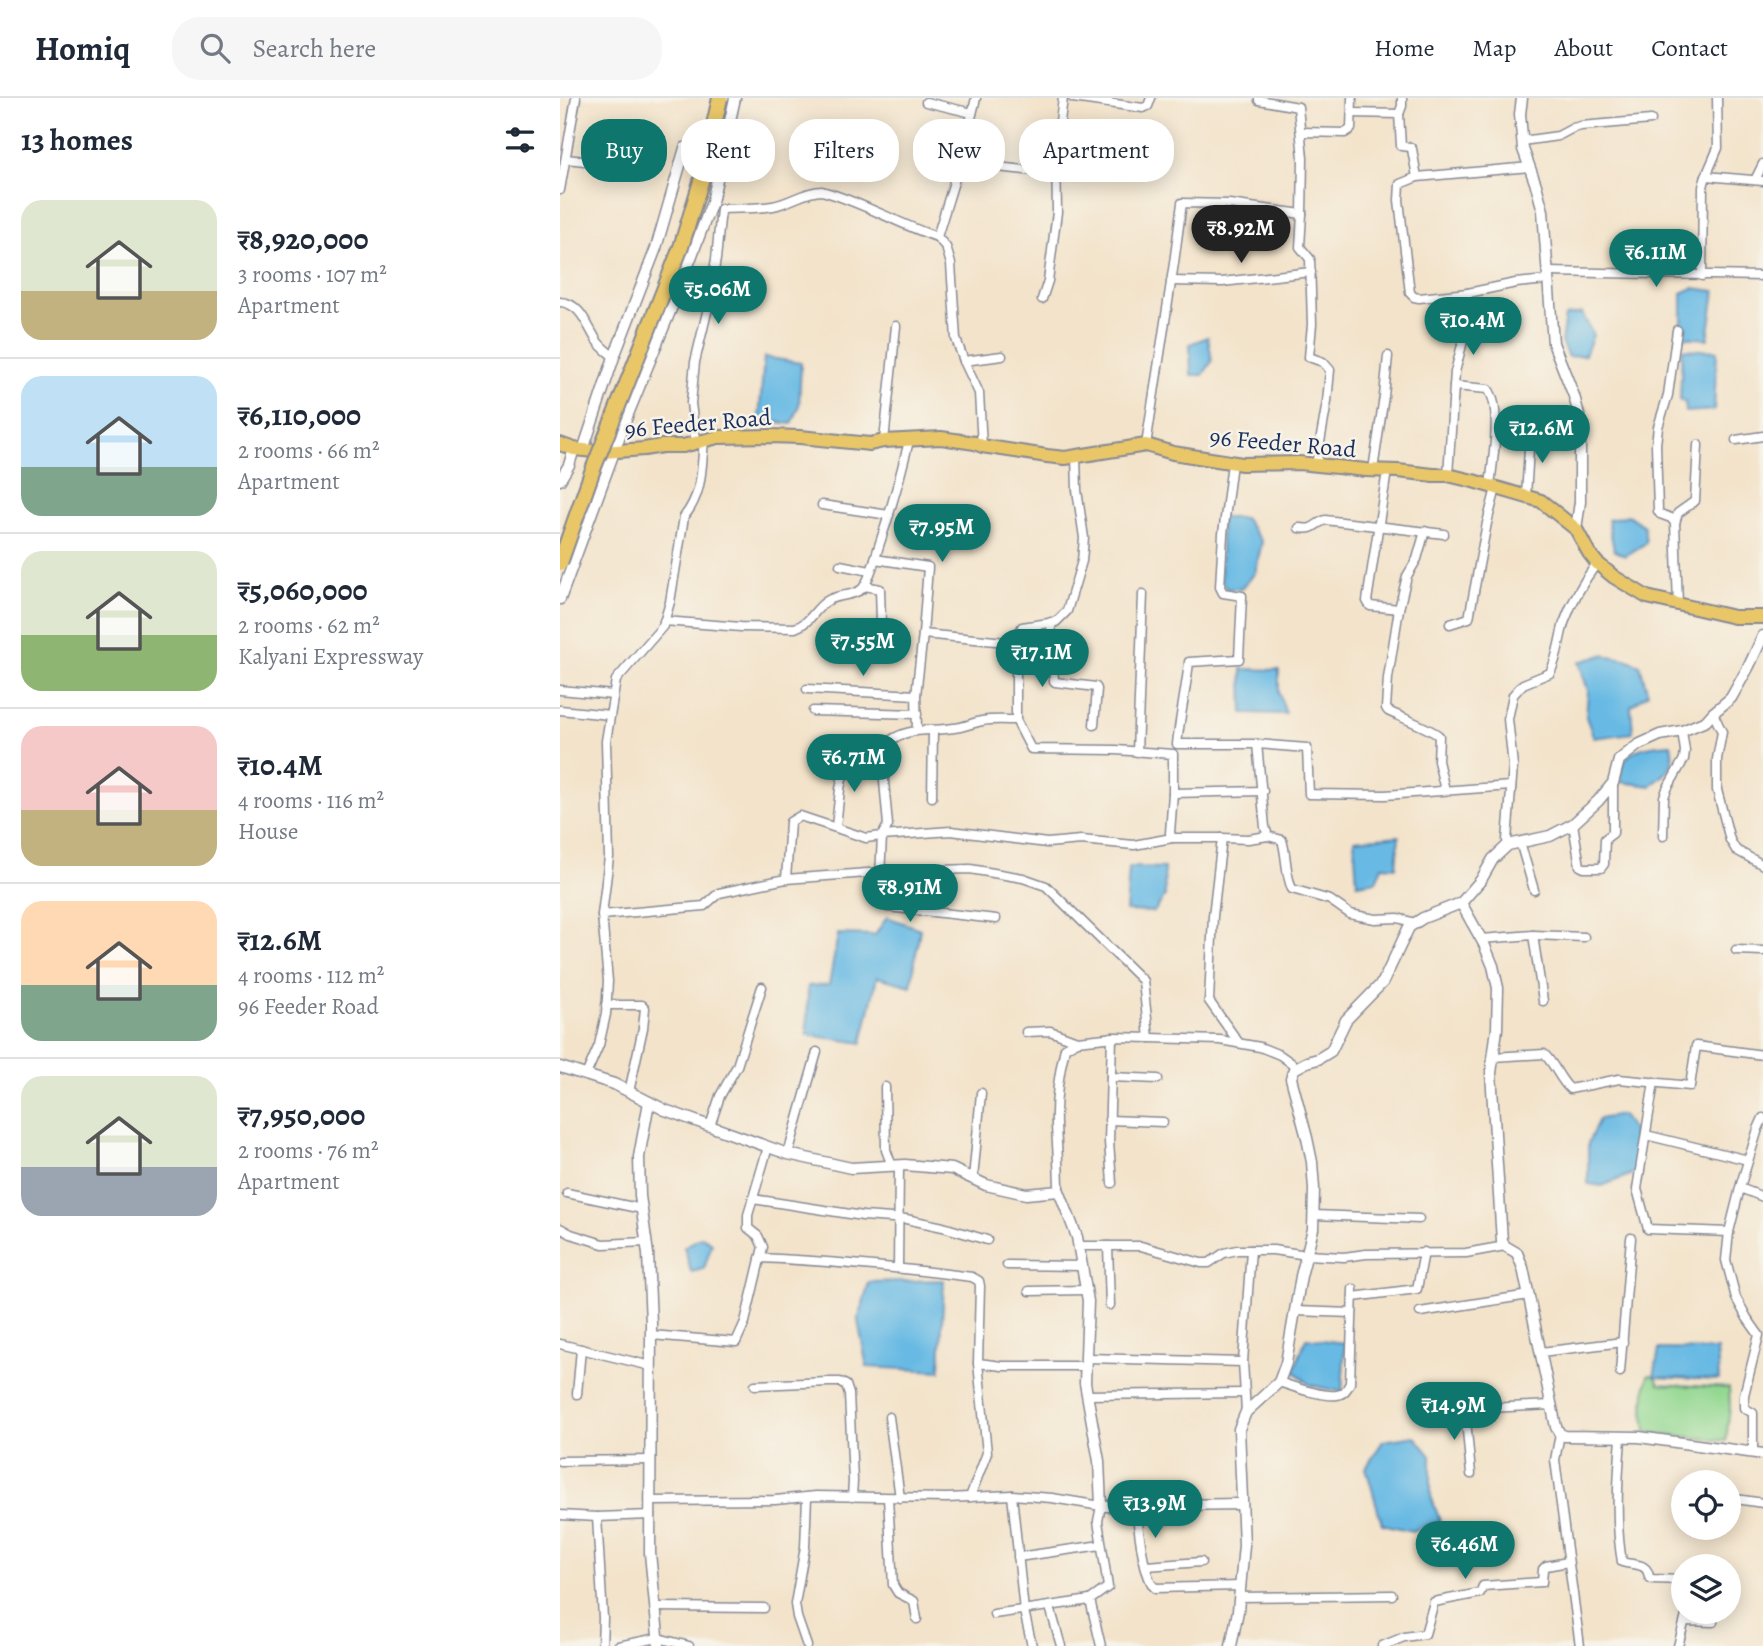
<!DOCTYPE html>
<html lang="en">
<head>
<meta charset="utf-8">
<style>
  :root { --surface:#fff; --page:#f6f6f7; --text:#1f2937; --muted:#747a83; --line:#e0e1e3; --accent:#0f766e }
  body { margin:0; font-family:Alegreya,serif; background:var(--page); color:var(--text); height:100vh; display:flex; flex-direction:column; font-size:26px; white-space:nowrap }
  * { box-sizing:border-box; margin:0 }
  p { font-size:23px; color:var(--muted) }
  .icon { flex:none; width:38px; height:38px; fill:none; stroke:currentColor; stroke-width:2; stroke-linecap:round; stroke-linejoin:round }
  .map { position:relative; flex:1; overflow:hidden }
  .sheet { display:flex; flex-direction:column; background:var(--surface); width:560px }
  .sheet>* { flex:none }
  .guide { position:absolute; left:21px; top:21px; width:665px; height:63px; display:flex; gap:14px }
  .fabs { position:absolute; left:1111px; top:1372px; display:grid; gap:14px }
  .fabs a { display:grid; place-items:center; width:70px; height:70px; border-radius:50%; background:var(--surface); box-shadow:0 4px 18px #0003; font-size:35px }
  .price { position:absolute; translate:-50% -60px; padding:0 16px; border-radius:24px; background:var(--accent); color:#fff; font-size:23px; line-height:46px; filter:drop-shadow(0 2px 4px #0008) }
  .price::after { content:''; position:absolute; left:50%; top:42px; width:21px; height:16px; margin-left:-10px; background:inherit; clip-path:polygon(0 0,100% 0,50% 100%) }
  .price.active { background:#222; color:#fff }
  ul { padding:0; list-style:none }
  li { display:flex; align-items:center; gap:21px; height:175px; padding:0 21px }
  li+li { border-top:2px solid var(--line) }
  li span { display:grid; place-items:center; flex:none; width:196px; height:140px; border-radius:21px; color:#555 }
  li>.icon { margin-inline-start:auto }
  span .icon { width:84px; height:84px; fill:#fffc; stroke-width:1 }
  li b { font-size:30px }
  h2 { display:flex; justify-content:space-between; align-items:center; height:84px; padding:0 21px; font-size:30px }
  .pill { padding:0 24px; border-radius:28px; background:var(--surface); box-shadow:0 4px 18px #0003; font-size:24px; line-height:63px }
  .pill.active { background:var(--accent); color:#fff }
  header { display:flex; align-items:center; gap:42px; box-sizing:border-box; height:98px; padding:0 35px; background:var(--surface); border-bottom:2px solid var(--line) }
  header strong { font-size:33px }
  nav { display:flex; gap:38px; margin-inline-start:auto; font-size:24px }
  .search { width:490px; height:63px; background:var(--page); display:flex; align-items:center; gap:18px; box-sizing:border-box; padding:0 24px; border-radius:28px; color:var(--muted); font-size:26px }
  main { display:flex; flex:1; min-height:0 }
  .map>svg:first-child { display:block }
  .green { fill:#93d891; stroke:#578478; stroke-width:2 }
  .water { fill:#68bae4; stroke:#4274a1; stroke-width:2 }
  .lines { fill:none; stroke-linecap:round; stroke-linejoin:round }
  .minor-casing { stroke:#878994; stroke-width:11 }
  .tertiary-casing { stroke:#878994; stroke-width:13 }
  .primary-casing { stroke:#878994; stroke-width:16 }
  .minor { stroke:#fff; stroke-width:8 }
  .tertiary { stroke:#fff; stroke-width:10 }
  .primary { stroke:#e9c769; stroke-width:12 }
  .trunk-bridge-casing { stroke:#878994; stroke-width:18; stroke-linecap:butt }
  .trunk-bridge { stroke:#e9c769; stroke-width:14 }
  .labels { text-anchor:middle; stroke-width:5; stroke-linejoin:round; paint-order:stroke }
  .street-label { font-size:24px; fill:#1b2f5e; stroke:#f7f3e8 }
</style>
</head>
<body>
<header>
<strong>Homiq</strong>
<div class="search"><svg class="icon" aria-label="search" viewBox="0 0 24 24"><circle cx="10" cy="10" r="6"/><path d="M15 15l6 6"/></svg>Search here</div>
<nav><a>Home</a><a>Map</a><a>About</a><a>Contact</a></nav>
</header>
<main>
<section class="sheet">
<h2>13 homes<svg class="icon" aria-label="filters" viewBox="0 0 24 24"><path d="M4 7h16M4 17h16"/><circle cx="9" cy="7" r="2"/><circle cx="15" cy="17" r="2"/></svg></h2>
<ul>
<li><span style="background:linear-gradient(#dfe7d0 65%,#c2b280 0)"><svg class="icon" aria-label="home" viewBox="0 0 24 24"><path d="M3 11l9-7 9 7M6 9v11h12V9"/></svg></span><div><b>₹8,920,000</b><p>3 rooms · 107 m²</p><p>Apartment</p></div></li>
<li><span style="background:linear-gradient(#bfe0f5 65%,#7fa58c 0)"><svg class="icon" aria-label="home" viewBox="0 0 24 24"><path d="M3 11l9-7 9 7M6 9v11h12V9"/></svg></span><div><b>₹6,110,000</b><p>2 rooms · 66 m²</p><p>Apartment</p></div></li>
<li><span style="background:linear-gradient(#dfe7d0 60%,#8fb573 0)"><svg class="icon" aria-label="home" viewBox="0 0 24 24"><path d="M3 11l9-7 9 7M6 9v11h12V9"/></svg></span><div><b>₹5,060,000</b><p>2 rooms · 62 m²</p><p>Kalyani Expressway</p></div></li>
<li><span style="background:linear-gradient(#f6c9c9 60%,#c2b280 0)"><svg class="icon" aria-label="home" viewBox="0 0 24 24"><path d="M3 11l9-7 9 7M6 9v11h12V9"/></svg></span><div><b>₹10.4M</b><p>4 rooms · 116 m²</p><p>House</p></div></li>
<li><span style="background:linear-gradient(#ffd9b3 60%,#7fa58c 0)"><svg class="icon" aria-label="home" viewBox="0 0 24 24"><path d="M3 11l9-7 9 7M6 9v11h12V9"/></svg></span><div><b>₹12.6M</b><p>4 rooms · 112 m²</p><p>96 Feeder Road</p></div></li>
<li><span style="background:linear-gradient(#dfe7d0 65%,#9aa5b1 0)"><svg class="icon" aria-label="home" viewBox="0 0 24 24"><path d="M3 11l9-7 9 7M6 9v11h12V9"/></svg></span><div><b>₹7,950,000</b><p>2 rooms · 76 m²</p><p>Apartment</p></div></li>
</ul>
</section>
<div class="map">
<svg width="1203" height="1548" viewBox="0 0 1203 1548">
  <rect width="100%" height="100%" fill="#f7f3e8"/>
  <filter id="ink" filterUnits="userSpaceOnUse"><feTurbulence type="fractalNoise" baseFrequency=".0143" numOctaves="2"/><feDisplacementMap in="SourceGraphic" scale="14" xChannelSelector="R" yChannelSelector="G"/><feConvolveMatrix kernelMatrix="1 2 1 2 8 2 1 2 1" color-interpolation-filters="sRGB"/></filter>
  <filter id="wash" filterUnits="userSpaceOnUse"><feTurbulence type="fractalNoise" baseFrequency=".00686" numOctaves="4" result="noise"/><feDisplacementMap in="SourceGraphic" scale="28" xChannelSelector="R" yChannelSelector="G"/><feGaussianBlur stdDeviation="1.57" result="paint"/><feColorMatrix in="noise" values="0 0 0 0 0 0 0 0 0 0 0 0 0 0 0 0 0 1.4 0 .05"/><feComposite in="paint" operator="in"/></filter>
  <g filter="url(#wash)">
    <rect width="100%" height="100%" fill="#f3e3ca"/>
    <path class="green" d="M1088 1277H1095L1099 1286 1169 1290 1170 1309 1166 1343 1086 1334C1083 1314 1083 1297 1088 1277Z"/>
    <g class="water">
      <polygon points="1133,190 1155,193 1148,241 1122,239 1122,195"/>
      <polygon points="1022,215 1033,237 1025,257 1008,259 1001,244 1005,218"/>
      <polygon points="648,239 652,263 643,277 631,277 630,246"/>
      <polygon points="1122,251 1157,253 1154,312 1126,314 1125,304 1120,303"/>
      <polygon points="204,259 241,265 239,309 232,326 199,322"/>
      <polygon points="1068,417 1084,428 1086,445 1065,458 1054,452 1048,422"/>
      <polygon points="661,420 684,420 702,444 695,475 681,491 667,491 661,483"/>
      <polygon points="1043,557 1066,561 1080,567 1088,595 1071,608 1073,635 1034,640 1026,619 1028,593 1019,564"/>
      <polygon points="682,571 719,572 719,595 726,616 683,615"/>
      <path d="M1111 646C1116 672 1109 672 1091 688L1061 684C1058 650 1085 648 1111 646Z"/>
      <polygon points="839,738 836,769 822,768 816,783 797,786 794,742"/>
      <polygon points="569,769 604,770 605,798 594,814 566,813"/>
      <polygon points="327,819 360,831 351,888 317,879 302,945 247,937 248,888 269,887 278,836 315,837"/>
      <polygon points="1061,1017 1073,1032 1077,1074 1042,1088 1028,1086 1028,1045 1039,1021"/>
      <polygon points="142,1139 152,1145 144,1171 131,1174 124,1149"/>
      <polygon points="384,1182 380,1273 307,1269 298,1223 309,1184"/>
      <polygon points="746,1240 785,1245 782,1294 750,1287 734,1273"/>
      <polygon points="1099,1251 1157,1252 1159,1282 1094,1279"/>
      <polygon points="855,1338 871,1358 871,1398 880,1423 852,1433 822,1426 806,1370 823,1343"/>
    </g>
  </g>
  <g filter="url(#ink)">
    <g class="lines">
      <g class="minor-casing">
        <g id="minor">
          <polyline points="416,0 401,61 377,139 386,149 391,166 396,241 404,263 419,295 422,348"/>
          <polyline points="513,0 583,10 588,8 591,0"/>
          <polyline points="699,0 699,2 738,9 743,60 742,116 740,149 750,161 752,226 749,259 763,264 770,272 767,304 756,367"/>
          <polyline points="366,4 412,15"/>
          <polyline points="792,15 839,16 841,48 850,49 852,51 857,79"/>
          <polyline points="839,16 842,8 842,0"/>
          <polyline points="741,34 785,35 791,31 792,0"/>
          <polyline points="962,43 998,38 1013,30 1021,28 1091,22"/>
          <polyline points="6,61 90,70"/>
          <polyline points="401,61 446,70 495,75"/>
          <polyline points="1146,78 1203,83"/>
          <polyline points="1195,82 1203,66"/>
          <polyline points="0,92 16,0"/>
          <polyline points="988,174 1203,178"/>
          <polyline points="1142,178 1143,89 1146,78 1158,50 1157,0"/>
          <polyline points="611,183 662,184 751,174"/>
          <polyline points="908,195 859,200 854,199 850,195 839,102 840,86 857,79 970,69"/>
          <polyline points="482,201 488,183 497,114 496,55 503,0"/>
          <path d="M0 204C21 205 27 228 37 243 41 249 48 254 54 259"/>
          <polyline points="1117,232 1108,297 1098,329 1096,346 1098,413 1100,416 1111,420 1115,425 1118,507"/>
          <polyline points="404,263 442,258"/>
          <path d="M894 288 928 291C943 311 932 364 930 389"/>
          <polyline points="1176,342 1203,338"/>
          <polyline points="324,343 336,228"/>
          <path d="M136 346 131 305 135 264 147 214 156 161 161 111C178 110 196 111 213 108 230 105 245 93 262 93 302 104 338 126 377 139"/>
          <polyline points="586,347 614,165 622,105 669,106 742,116"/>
          <path d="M672 365 663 436 660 489 663 495 682 498 679 561 629 564C626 592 620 618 617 646H697L705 729 708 738 722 742C727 758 725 775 732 791L770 802 790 816 815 821 838 820 855 825"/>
          <polyline points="813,372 824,298 828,258"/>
          <polyline points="827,373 807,503 810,508 839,511"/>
          <polyline points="888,377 895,274 904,239 908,195 956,185 987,182"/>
          <polyline points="966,398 970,335"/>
          <polyline points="262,407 329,417"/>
          <polyline points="1115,425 1118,415 1135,403 1138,347"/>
          <path d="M739 430C756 432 751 428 765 422L884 436"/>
          <path d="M865 433 857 461 847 478 839 511 828 580 826 610 828 613C840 619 872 631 879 638L878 663 885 692"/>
          <polyline points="315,461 368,469 363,536"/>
          <polyline points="280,467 310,473"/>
          <polyline points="305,488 320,491 322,556"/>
          <path d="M104 523 181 529 235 530C252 524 254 511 267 503 277 496 292 499 302 491 309 484 315 461 318 451 330 415 340 380 349 343"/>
          <polyline points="491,524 494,583 495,584 536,589 537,591 534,627"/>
          <polyline points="890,526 909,520 927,425 936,390"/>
          <polyline points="247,591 356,597"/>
          <polyline points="0,592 53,597"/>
          <polyline points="0,612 50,617"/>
          <polyline points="253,613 357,616"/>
          <polyline points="1153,615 1162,634 1157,661 1157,692 1170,742 1176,752 1203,767"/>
          <polyline points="456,622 456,545 462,529 496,524 507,513 522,463 524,440 517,392 516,358"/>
          <polyline points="357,632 356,597 363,536 456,545"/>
          <polyline points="697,646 747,650 749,696 825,697 951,688"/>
          <polyline points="577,654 583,496"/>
          <polyline points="613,695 610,735 612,740 662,740 653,818 649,903 679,945"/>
          <polyline points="372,699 373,632"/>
          <polyline points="1013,726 1020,768 1024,770 1041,770 1044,766 1045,741 1053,735 1053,685"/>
          <polyline points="276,729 280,691 287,658"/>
          <polyline points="1103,738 1104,699 1107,691 1124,661 1125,653 1122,633"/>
          <polyline points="662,740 688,741 708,738"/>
          <polyline points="960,744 974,792"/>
          <path d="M948 747 947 742 953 668 948 621 953 597 963 586 990 575C998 559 999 542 1004 525 1012 503 1023 484 1037 465"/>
          <polyline points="226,781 321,774 410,771 463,780 486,788 583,883 589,940"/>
          <path d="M42 817 49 759 46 643 56 582 103 528 110 504 124 419C143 395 141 372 144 343"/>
          <polyline points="436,821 328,809 323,806 319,799 322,738 391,733 487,745 521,742 574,747 612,740"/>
          <polyline points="973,837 983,903"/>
          <polyline points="921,841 973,837 1024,839"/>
          <polyline points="1176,852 1203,853"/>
          <polyline points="46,907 82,907 85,910 83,930 69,994"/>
          <polyline points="466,934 490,933 517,943"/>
          <polyline points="552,939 549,1044 552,1085"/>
          <path d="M933 959 984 956C995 966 999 981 1010 991L1059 981 1130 988 1136 948 1203 957"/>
          <path d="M26 977 39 947 46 916 48 883 42 817 144 808 159 795 226 781 230 724 240 718 306 740 322 738 328 727 324 683 325 647C345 628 369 634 394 630 404 629 412 625 422 623 432 621 445 622 456 622L471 651 556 652 613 656V695L703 693"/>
          <polyline points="551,979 598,981"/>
          <polyline points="1094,984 1077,1091 1088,1131 1169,1134"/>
          <polyline points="325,989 326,1052 332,1068"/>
          <polyline points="549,1022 603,1024"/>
          <polyline points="150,1028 160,998 177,968 202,889"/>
          <polyline points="1086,1037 1188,1062"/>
          <polyline points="228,1056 257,954"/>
          <polyline points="413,1081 421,995"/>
          <polyline points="1180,1090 1203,1099"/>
          <path d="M499 1093C499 1070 497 1050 496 1027 495 1001 499 975 505 950L517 943 555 939 660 942 700 949 720 957 737 969"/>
          <polyline points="7,1095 82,1111"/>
          <polyline points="193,1101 303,1118 346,1121 383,1129 427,1142"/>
          <polyline points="754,1117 859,1121"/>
          <polyline points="0,1130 11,1136 43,1146 86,1144"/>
          <polyline points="518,1148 581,1148 641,1165 649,1165 664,1155 677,1152 713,1152 747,1157 784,1159 806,1156 906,1155 945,1148"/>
          <polyline points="548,1148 550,1207"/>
          <path d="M200 1160C271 1163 341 1170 412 1179L419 1183 420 1188 418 1265 442 1268H526"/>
          <polyline points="447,1167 521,1168"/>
          <polyline points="338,1169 339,1068"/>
          <polyline points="469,1193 526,1192"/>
          <polyline points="793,1199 857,1191 864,1154"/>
          <polyline points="735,1213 792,1215"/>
          <polyline points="860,1214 969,1197"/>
          <polyline points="91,1237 176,1244 185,1224 203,1149 198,1138 188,1130 188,1117 208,1049"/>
          <polyline points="0,1246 91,1268"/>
          <polyline points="981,1254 1063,1244"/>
          <polyline points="526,1260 683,1264 686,1314"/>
          <polyline points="683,1264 691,1152"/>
          <polyline points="1060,1274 1071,1140"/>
          <path d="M719 1284C734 1289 762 1299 777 1297 784 1296 787 1291 790 1285L793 1191"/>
          <polyline points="195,1287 269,1284 280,1284 286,1287 289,1296 293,1383 292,1399"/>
          <polyline points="17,1296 21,1251"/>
          <polyline points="527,1297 684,1295"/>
          <polyline points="905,1311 911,1376"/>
          <polyline points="890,1312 991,1307"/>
          <polyline points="329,1319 340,1400"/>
          <polyline points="1000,1336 995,1362 1020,1548"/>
          <path d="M1061 1340C1058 1380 1055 1424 1062 1464 1075 1468 1087 1464 1089 1479L1092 1481 1124 1482"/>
          <polyline points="1193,1355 1193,1315 1184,1310 1184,1297 1199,1237 1187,1220 1176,1200 1166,1162 1169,1134 1181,1086 1198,1031 1203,1020"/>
          <polyline points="0,1363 91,1362"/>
          <polyline points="452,1397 464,1513 472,1548"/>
          <polyline points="247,1399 245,1449 235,1506 237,1519 247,1548"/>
          <polyline points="410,1399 427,1355 418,1265"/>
          <polyline points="328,1400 333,1487 338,1495 354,1503 357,1521"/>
          <polyline points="1169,1400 1203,1405"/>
          <polyline points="91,1403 215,1402 256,1398 387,1400 452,1397 492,1400 541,1408 538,1423 548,1489 530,1502 541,1548"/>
          <path d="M576 1408C578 1426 583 1479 595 1490L681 1488"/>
          <polyline points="0,1417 37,1419 91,1417"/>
          <polyline points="37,1419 43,1520 42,1548"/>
          <polyline points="458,1459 541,1447"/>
          <polyline points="586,1468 641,1464"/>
          <polyline points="680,1499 832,1497"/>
          <polyline points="95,1509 204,1510"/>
          <polyline points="490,1509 501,1548"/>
          <polyline points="434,1516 530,1502"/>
          <polyline points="1125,1523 1153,1524"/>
          <polyline points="58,1548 98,1540 129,1548"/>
          <polyline points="822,1548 844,1539 865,1536 874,1504 920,1495 923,1488 982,1484 983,1471 986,1468 1008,1464"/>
          <polyline points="1118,1548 1127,1514"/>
        </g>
      </g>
      <g class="tertiary-casing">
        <g id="tertiary">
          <polyline points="962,0 960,16 963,51 976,87 983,113 993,245 1014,298 1020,321 1020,404 1016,431"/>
          <polyline points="23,352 54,259 96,150 125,50 164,54"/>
          <polyline points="0,382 9,367 14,351"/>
          <polyline points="0,501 68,316 120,189 152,104 175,0"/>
          <polyline points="901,805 924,846 933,868 938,890 937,931 931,975 942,1143 945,1148 957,1155 963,1170 996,1329 1000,1336 1005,1338 1079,1339 1203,1356"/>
          <polyline points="0,969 54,986 105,1012 228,1056 291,1070 345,1067 392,1071 426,1087 466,1096 499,1093 517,1139 528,1203 525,1285 539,1363 541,1408 682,1406"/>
          <polyline points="89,1004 79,1059 80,1098 88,1156 91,1225 90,1455 99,1548"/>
          <polyline points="671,1548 678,1513 684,1447 679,1331 686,1314 719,1284 726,1265 741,1178 753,1131 754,1091 752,1064 747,1040 731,980 734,971 747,964 758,961 771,953 786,922 823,884 849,829 863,820 901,805 921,782 933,761 948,747 990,738 1013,726 1038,703 1053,685 1059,662 1078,647 1100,637 1122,633 1146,623 1153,615 1171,600 1189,568 1203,538"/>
        </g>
      </g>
      <g class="primary-casing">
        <polyline id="primary" points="0,346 14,351 44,354 84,351 102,348 123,348 158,339 210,338 240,339 310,346 324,343 381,340 415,345 422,348 487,358 505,360 586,347 613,355 682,366 739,365 806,372 838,373 873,377 888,377 913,383 981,403 1016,431 1029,455 1037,465 1054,479 1087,499 1174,519 1203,519"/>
      </g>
      <use href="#minor" class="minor"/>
      <use href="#tertiary" class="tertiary"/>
      <use href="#primary" class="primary"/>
      <g class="trunk-bridge-casing">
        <polyline id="trunk-bridge" points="0,465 32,374 121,149 142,80 160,0"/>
      </g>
      <use href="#trunk-bridge" class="trunk-bridge"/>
    </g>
  </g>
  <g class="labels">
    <g class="street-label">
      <text transform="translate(138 325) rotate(-5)" y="8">96 Feeder Road</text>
      <text transform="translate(723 345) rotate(5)" y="8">96 Feeder Road</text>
    </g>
  </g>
</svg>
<div class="fabs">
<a><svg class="icon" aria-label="locate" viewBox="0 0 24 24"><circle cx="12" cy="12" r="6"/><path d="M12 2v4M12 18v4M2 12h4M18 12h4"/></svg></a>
<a><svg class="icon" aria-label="layers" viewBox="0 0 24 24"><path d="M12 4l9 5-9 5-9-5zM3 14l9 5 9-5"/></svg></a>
</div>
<b class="price active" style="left:681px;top:167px">₹8.92M</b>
<b class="price" style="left:1096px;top:191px">₹6.11M</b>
<b class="price" style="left:158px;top:228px">₹5.06M</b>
<b class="price" style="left:913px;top:259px">₹10.4M</b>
<b class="price" style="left:982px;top:367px">₹12.6M</b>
<b class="price" style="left:382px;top:466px">₹7.95M</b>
<b class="price" style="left:303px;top:580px">₹7.55M</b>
<b class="price" style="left:482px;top:591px">₹17.1M</b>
<b class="price" style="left:294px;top:696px">₹6.71M</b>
<b class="price" style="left:350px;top:826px">₹8.91M</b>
<b class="price" style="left:894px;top:1344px">₹14.9M</b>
<b class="price" style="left:595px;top:1442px">₹13.9M</b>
<b class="price" style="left:905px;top:1483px">₹6.46M</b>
<div class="guide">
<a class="pill active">Buy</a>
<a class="pill">Rent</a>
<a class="pill">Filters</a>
<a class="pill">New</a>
<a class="pill">Apartment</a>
</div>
</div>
</main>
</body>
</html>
